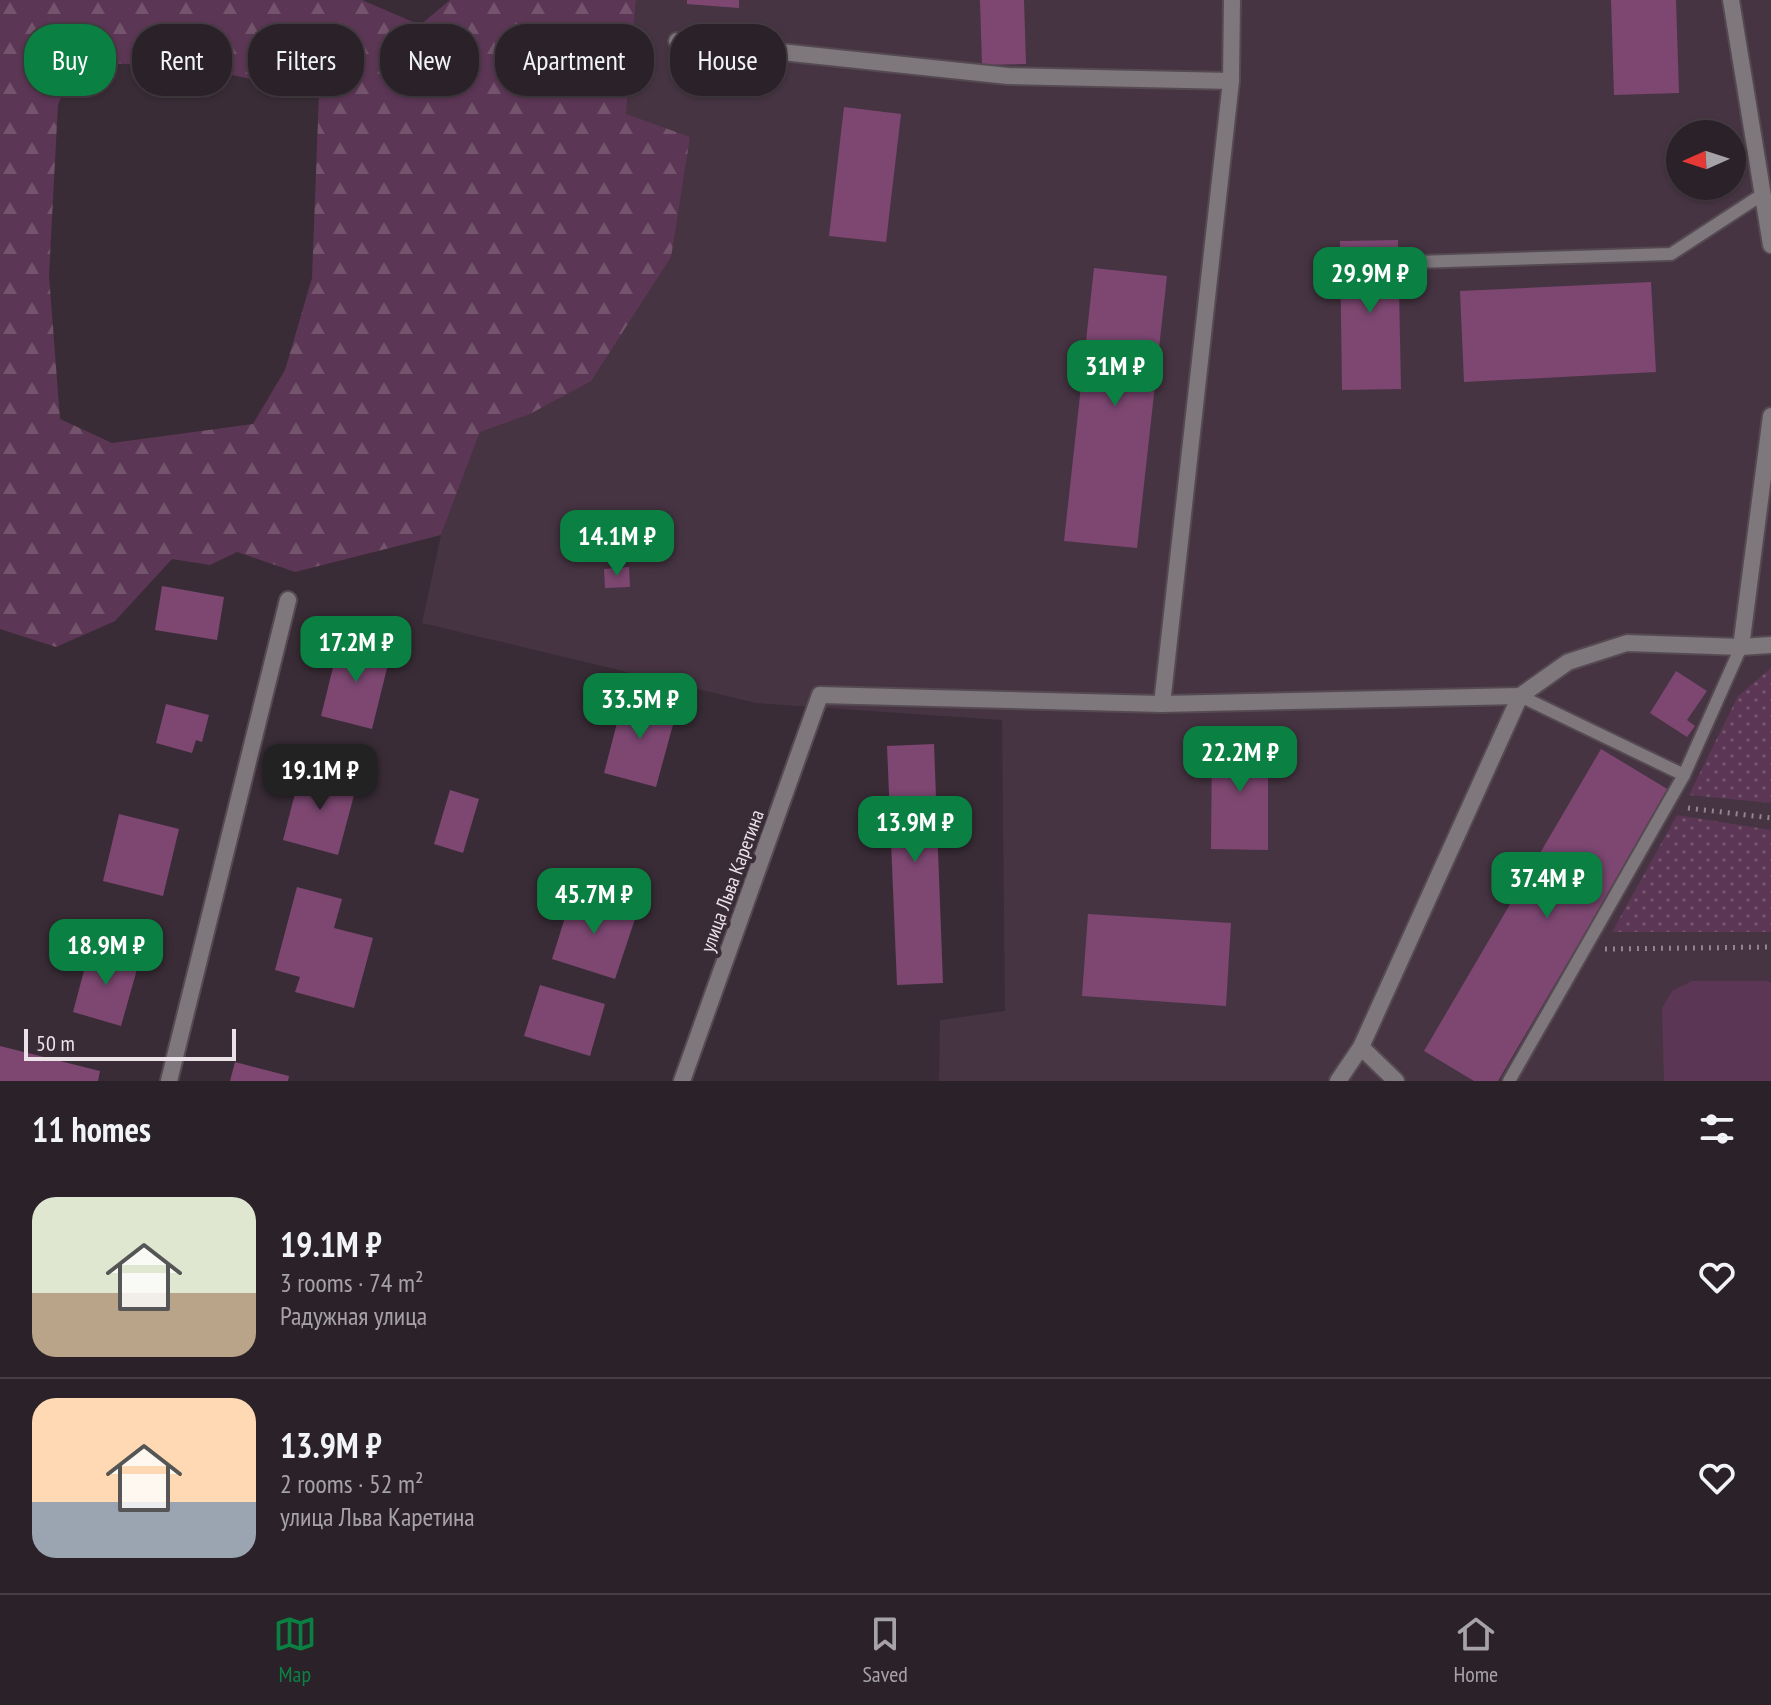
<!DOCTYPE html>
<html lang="en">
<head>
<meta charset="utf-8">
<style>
  :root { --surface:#2b2128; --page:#332930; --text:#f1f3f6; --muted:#a6a3a8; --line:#473e45; --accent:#0b8043 }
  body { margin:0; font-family:"PT Sans Narrow",sans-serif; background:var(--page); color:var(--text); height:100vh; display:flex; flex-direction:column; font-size:30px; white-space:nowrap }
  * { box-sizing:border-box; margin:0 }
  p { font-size:26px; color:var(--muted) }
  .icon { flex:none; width:44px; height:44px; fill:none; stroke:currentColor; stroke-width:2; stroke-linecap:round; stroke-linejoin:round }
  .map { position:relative; height:1081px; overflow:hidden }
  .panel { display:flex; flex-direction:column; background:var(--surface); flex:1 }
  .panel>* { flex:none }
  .top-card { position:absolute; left:24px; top:24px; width:800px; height:72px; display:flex; gap:16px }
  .needle { width:52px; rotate:267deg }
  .buttons { position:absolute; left:1666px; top:120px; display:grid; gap:16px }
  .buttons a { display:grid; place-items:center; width:80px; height:80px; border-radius:50%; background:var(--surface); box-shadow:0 2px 6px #0004,0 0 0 2px var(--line); font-size:40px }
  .scale { position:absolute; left:24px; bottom:20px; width:212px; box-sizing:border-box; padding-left:8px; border:4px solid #ebe2e8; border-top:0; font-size:22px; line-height:28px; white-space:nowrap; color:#ebe2e8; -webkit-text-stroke:6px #392c36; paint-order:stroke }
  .price { position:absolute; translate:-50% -68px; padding:0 18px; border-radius:16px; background:var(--accent); color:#fff; font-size:26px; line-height:52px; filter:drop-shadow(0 2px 4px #0008) }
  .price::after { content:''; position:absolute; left:50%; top:48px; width:24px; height:18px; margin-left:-12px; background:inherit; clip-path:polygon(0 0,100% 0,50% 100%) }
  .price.on { background:#222; color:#fff }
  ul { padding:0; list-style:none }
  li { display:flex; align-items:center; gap:24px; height:200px; padding:0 32px }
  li+li { border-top:2px solid var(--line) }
  li span { display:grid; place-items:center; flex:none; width:224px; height:160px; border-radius:24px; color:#555 }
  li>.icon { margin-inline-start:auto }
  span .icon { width:96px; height:96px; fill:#fffc; stroke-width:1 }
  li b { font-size:34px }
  h2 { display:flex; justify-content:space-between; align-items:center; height:96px; padding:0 32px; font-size:34px }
  .tag { padding:0 28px; border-radius:32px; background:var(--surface); box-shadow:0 2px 6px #0004,0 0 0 2px var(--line); font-size:28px; line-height:72px }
  .tag.on { background:var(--accent); color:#fff }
  .tab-bar { display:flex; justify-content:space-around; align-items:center; height:112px; border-top:2px solid var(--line); background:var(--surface); font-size:22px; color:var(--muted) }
  .tab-bar a { display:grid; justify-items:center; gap:4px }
  .tab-bar .on { color:var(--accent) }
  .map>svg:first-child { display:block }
  .built { fill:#463442; fill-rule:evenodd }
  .grass { fill:url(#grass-dots) }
  .forest { fill:url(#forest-firs); fill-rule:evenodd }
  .pitch { fill:#5c3655 }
  .building { fill:#7d4772 }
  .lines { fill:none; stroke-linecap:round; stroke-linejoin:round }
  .lane-casing { stroke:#554952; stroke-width:16 }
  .street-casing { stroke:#554952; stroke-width:20 }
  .path { stroke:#91868e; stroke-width:5; stroke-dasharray:2 6; stroke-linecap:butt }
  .lane { stroke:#7e777c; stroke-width:12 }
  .street { stroke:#7e777c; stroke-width:16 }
  .labels { text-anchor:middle; stroke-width:8; stroke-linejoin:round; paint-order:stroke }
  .street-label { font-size:20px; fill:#ebe2e8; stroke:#392c36 }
</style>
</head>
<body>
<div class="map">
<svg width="1771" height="1081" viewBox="0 0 1771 1081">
  <defs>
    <pattern id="grass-dots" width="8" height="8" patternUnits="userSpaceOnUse" patternTransform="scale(2)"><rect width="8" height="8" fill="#5c3655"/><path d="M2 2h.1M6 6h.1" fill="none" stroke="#74536d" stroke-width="1.8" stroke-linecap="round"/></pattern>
    <pattern id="forest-firs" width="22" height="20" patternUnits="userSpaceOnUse" patternTransform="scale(2)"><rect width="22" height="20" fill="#5c3655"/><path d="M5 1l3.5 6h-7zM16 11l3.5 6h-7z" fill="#74536d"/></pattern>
  </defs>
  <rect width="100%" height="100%" fill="#392c36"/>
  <path class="built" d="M636 0H1771V1081H939L940 1020 1005 1011 1002 720 756 703 422 623 441 535 480 432 528 415 626 115ZM1680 134H1732V186H1680Z"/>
  <g class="grass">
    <polygon points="1771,668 1771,803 1689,795 1738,696"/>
    <polygon points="1677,815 1771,830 1771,932 1612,932"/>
  </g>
  <path class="forest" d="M0 0H362L420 25 450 0H636L626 114 690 137 671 257 591 381 528 415 480 432 441 535 295 572 237 552 210 565 172 559 115 621 56 647 0 629ZM79 62 196 67 319 94 312 278 285 370 253 424 112 443 60 419 49 275 58 104Z"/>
  <polygon class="pitch" points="1692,981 1767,981 1771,983 1771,1081 1664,1081 1662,1008 1672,991"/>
  <g class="building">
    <polygon points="687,0 739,0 739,8 687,4"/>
    <polygon points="980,0 1024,0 1026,64 982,65"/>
    <polygon points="1611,0 1676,0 1679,93 1614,95"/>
    <polygon points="844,107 901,114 886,242 829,236"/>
    <polygon points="1398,240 1401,389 1342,390 1340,241"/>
    <polygon points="1094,268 1167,276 1137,548 1064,541"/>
    <polygon points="1651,282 1656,372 1464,382 1460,291"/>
    <polygon points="629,567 630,587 605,588 604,569"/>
    <polygon points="162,586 224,597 217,640 155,630"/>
    <polygon points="340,639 391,652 372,729 321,716"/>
    <polygon points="1676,671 1707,691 1687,720 1695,726 1687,737 1650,713"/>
    <polygon points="624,696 677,710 656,787 604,773"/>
    <polygon points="166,704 209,715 202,742 196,740 192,753 156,743"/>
    <polygon points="1212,738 1268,738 1268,850 1211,849"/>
    <polygon points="934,744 943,983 897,985 887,746"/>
    <polygon points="1601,749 1669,790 1498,1081 1474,1081 1424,1051"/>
    <polygon points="301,770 357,784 338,855 283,840"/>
    <polygon points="450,790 479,799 463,853 434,844"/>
    <polygon points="119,814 179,829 163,896 103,881"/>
    <polygon points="297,887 342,899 334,928 373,938 354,1008 295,992 300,977 275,970"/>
    <polygon points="573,892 637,913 615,979 552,959"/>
    <polygon points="1088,914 1231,923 1226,1006 1082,996"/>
    <polygon points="90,948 139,962 121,1026 73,1012"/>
    <polygon points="540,985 605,1004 590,1056 524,1036"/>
    <polygon points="0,1046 100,1071 98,1081 0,1081"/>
    <polygon points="235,1062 289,1076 288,1081 230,1081"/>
  </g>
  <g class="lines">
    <g class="lane-casing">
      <g id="lane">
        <polyline points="1416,262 1671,254 1763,194"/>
        <polyline points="1520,696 1684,775 1741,647"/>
        <polyline points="1509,1081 1684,775"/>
      </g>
    </g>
    <g class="street-casing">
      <g id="street">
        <polyline points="1731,0 1771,245"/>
        <polyline points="677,41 1008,76 1231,81"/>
        <polyline points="1741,647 1771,416"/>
        <polyline points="1162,704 1231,81 1232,0"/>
        <polyline points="1361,1047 1396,1081"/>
        <polyline points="169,1081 288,600"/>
        <polyline points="682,1081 820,695 1162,704 1520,696"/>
        <polyline points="1338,1081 1361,1047 1520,696 1568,662 1627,643 1741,647 1771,645"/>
      </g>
    </g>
    <g class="path">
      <polyline points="1688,808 1771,818"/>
      <polyline points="1605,949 1771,947"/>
    </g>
    <use href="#lane" class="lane"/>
    <use href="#street" class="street"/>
  </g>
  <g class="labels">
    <g class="street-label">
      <text transform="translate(732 881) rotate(-70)" y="7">улица Льва Каретина</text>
    </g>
  </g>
</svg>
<div class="buttons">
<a><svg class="needle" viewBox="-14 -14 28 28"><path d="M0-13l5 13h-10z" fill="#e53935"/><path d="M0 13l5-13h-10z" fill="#a6a3a8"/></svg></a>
</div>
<div class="scale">50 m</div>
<b class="price" style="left:1370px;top:315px">29.9M ₽</b>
<b class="price" style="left:1115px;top:408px">31M ₽</b>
<b class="price" style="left:617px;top:578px">14.1M ₽</b>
<b class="price" style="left:356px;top:684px">17.2M ₽</b>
<b class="price" style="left:640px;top:741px">33.5M ₽</b>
<b class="price" style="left:1240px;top:794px">22.2M ₽</b>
<b class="price on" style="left:320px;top:812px">19.1M ₽</b>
<b class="price" style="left:915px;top:864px">13.9M ₽</b>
<b class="price" style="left:1547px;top:920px">37.4M ₽</b>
<b class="price" style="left:594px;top:936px">45.7M ₽</b>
<b class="price" style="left:106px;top:987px">18.9M ₽</b>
<div class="top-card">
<a class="tag on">Buy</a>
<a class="tag">Rent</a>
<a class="tag">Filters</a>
<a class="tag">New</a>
<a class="tag">Apartment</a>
<a class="tag">House</a>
</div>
</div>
<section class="panel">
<h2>11 homes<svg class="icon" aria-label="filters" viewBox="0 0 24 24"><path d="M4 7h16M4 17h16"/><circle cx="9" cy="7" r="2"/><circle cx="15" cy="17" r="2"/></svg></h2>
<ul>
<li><span style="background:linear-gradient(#dfe7d0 60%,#b9a48a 0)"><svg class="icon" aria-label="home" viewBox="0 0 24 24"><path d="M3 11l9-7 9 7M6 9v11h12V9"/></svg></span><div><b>19.1M ₽</b><p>3 rooms · 74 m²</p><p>Радужная улица</p></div><svg class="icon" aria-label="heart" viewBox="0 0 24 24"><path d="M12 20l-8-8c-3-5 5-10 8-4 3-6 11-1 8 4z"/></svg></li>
<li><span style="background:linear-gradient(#ffd9b3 65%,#9aa5b1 0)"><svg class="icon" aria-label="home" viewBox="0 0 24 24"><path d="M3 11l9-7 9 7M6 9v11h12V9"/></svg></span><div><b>13.9M ₽</b><p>2 rooms · 52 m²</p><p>улица Льва Каретина</p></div><svg class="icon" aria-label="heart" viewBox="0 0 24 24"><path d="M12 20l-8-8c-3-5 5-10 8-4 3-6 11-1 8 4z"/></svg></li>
</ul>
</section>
<nav class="tab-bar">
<a class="on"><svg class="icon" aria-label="map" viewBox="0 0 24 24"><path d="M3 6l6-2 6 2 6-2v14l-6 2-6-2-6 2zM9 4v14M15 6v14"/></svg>Map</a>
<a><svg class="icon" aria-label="saved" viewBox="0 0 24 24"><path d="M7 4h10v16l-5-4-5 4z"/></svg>Saved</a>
<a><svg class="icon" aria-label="home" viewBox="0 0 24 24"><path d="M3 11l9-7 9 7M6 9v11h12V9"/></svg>Home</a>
</nav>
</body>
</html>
